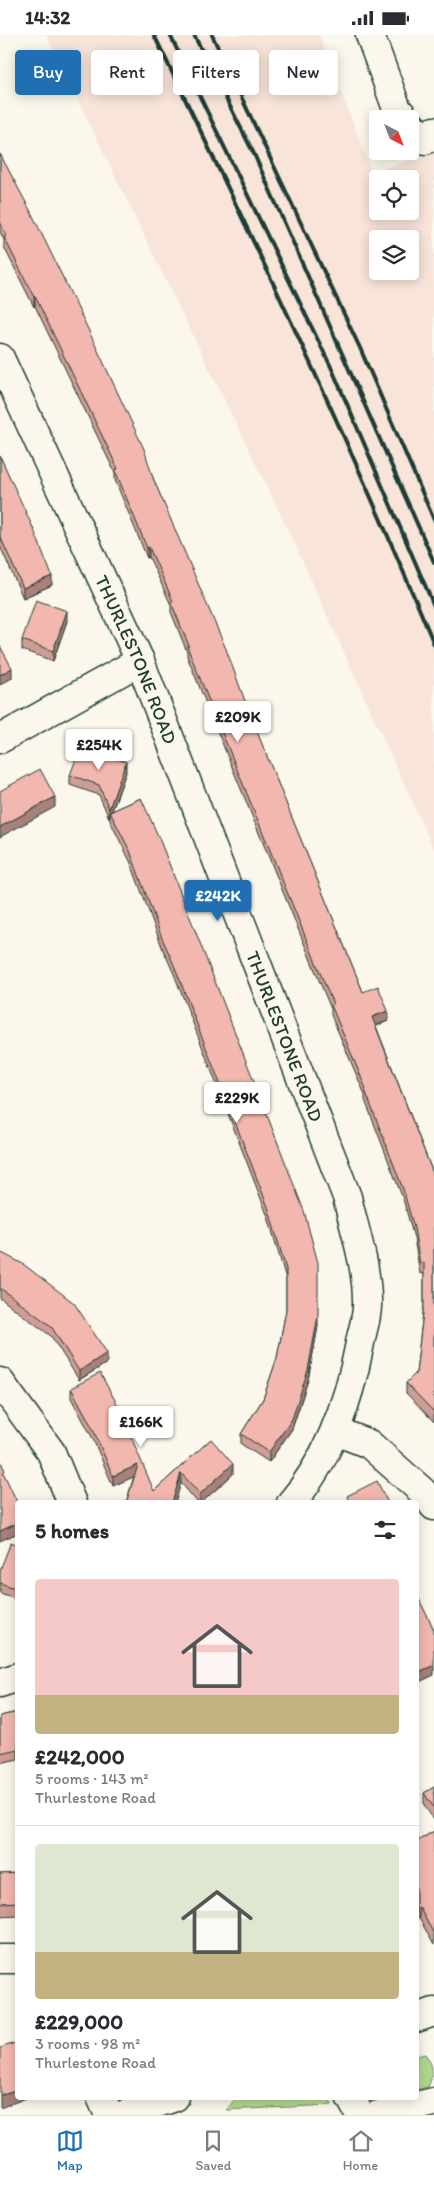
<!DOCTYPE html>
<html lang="en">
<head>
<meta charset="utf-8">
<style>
  :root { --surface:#fff; --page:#f2f2f3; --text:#2b2b33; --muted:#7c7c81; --line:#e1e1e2; --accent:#1f6fb2 }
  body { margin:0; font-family:Itim,sans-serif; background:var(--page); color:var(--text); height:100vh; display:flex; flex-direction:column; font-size:19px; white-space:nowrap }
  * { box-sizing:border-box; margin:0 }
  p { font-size:16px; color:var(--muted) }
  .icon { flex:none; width:28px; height:28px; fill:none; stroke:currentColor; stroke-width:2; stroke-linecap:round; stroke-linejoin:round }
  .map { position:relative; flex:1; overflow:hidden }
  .drawer { position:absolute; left:15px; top:1465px; width:404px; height:600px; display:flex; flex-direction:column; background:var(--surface); border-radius:5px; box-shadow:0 2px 12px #0003 }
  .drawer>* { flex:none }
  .hud { position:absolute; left:15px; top:15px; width:405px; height:45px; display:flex; gap:10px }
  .needle { width:32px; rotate:138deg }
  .controls { position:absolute; left:369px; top:75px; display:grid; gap:10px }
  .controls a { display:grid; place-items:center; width:50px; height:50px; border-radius:5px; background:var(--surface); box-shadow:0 2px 12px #0003; font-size:25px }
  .price { position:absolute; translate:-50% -42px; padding:0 11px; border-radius:5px; background:#fff; color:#222; font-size:16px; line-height:32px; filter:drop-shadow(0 1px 2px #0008) }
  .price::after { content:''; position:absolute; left:50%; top:30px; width:15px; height:11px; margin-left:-8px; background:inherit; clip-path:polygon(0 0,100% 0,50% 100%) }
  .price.current { background:var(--accent); color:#fff }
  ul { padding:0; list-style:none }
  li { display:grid; align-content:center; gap:10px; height:265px; padding:0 20px }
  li+li { border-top:1px solid var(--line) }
  li span { display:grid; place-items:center; height:155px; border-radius:5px; color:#555 }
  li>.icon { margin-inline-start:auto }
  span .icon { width:90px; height:90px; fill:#fffc; stroke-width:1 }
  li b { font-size:21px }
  h2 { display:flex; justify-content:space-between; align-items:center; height:60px; padding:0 20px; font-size:21px }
  .tag { padding:0 18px; border-radius:5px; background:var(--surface); box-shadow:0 2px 12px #0003; font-size:18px; line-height:45px }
  .tag.current { background:var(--accent); color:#fff }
  .status { display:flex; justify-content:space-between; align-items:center; height:35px; padding:0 25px; background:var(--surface); direction:ltr }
  .status svg { height:14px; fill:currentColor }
  .tab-bar { display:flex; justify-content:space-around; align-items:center; height:70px; border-top:1px solid var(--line); background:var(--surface); font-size:14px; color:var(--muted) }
  .tab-bar a { display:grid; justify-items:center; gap:2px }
  .tab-bar .current { color:var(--accent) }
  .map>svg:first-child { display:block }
  .built { fill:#f8e4d9; fill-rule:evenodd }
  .green { fill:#b2d691; stroke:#688a62 }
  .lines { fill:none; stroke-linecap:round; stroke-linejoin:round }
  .minor-casing { stroke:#1f3d34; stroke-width:31 }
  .minor { stroke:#fbf7ec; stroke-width:28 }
  .rail { stroke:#1f3d34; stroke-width:4 }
  .wall { fill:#d09d96; stroke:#1f3d34 }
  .shaded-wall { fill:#a9807a; stroke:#1f3d34 }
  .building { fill:#f2b7ae; stroke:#1f3d34 }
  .labels { text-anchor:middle; stroke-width:4; stroke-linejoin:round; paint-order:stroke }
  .street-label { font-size:19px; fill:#1f3d34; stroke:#fbf7ec }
</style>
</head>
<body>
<div class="status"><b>14:32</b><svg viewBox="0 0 49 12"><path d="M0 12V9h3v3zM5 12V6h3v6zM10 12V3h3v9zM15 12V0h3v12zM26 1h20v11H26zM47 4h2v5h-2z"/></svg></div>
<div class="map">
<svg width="434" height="2080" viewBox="0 0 434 2080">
  <rect width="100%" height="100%" fill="#fbf7ec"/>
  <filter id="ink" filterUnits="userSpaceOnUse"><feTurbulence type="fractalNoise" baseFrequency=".02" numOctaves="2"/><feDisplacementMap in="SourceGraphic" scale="10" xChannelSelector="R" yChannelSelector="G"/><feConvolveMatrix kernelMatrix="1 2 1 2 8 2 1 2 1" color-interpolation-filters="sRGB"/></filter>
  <g filter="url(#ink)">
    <path class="built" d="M46 0H319L372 137 434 118V815L292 503ZM378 144H410V176H378ZM378 204H410V236H378Z"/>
    <g class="green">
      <path d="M425 2019C434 2031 434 2038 428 2052L416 2055V2021Z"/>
      <polygon points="237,2062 329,2063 332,2070 226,2075"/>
    </g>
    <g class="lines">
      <g class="minor-casing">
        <g id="minor">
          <polyline points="370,0 397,74 406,84"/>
          <polyline points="410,89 425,105 434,96"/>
          <path id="s1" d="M0 323 140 626 347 1162C355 1197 368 1234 367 1271 367 1283 362 1296 360 1308 349 1366 330 1423 291 1468"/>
          <polyline points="0,704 140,626"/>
          <polyline points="0,1347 51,1417 72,1468"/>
          <polyline points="336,1396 369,1409 422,1456 434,1471"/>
          <polyline points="0,1648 18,1642"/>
          <polyline points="0,1924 18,1924"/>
          <polyline points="416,1983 434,1977"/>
          <polyline points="101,2062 109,2080"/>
          <polyline points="350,2062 360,2080"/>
          <polyline points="123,2080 175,2062"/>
          <polyline points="378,2080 434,2067"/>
        </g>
      </g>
      <use href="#minor" class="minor"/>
      <g class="rail">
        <path d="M154 0C252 201 348 403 434 609"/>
        <polyline points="170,0 332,334 434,571"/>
        <polyline points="194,0 254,119 434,527"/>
        <polyline points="212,0 360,313 434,485"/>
      </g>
    </g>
    <g class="wall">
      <polygon points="0,119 153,443 363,957 388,986 376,991 434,1141 434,1387 406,1358 406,1348 416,1338 424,1269 424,1238 420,1239 414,1203 403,1164 365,1065 365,1060 331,980 331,974 321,950 203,661 187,621 187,617 171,577 171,570 149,522 147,523 115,445 115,438 35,271 34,272 4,212 4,205 0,197"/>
      <polygon points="0,421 52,550 23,563 0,511"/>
      <polygon points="67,586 53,626 22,615 22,605"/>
      <polygon points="126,737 112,776 141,763 318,1291 308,1345 292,1394 269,1427 241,1409 241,1399 263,1364 277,1323 286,1275 286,1244 268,1182 174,939 162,912 130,826 110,786 110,780 109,783 99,760 70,750 70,740"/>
      <polygon points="0,1217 107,1328 79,1345 51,1301 0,1263"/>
      <polygon points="71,1353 154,1456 211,1404 233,1439 201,1468 198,1468 181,1448 126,1468 134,1441 113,1451 92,1402 71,1363"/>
      <polygon points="18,1510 18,1564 0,1558 0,1535"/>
      <polygon points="18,1677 18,1724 0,1728 0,1681"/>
      <polygon points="434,1752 434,1785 424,1770 424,1758"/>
      <polygon points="434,1796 434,1910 419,1883 416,1885 416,1807"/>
      <polygon points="18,1838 18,1880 0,1881 0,1839"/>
    </g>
    <g class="shaded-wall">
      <polygon points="35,261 35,271 34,272 34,262"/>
      <polygon points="149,512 149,522 147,523 147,513"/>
      <polygon points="52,541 52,550 23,563 23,553"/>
      <polygon points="67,576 67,586 53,626 53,616"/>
      <polygon points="12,633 12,643 0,650 0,640"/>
      <polygon points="126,727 126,737 111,778 110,777 109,783 109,774"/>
      <polygon points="55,762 55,772 0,802 0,792"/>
      <polygon points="388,976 388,986 372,992 372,982"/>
      <polygon points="318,1281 318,1291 308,1345 292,1394 269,1427 269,1417"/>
      <polygon points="107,1318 107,1328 79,1345 79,1336"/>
      <polygon points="233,1429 233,1439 201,1468 200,1468 200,1459"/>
      <polygon points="138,1430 138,1440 113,1451 113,1441"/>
      <polygon points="181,1438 181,1448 175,1468 172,1468"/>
      <polygon points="18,1488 18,1498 0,1506 0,1496"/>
      <polygon points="434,1630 434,1640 417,1648 417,1638"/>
      <polygon points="419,1872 419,1883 416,1885 416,1873"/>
      <polygon points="18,2054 18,2062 29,2062 0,2073 0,2060"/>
    </g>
    <g class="building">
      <polygon points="0,119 31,177 86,290 144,414 153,443 226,614 249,677 363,957 378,951 388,976 372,982 434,1141 434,1377 406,1348 416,1338 424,1269 424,1228 420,1229 414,1193 403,1154 365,1055 366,1054 331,970 333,969 321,940 203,651 187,611 189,611 171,567 173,566 149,512 147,513 115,435 118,434 35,261 34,262 4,202 7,201 0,187"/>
      <polygon points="0,421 34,495 52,541 23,553 0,501"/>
      <polygon points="36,565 67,576 53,616 22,605"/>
      <polygon points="0,611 12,633 0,640"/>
      <polygon points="81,711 126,727 109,774 99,750 70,740"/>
      <polygon points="40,734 55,762 0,792 0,756"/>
      <polygon points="141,763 159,803 257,1054 304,1176 318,1228 318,1281 308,1335 292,1384 269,1417 241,1399 263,1364 277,1323 286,1275 286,1234 268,1172 174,930 162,903 130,816 110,777"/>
      <polygon points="0,1217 23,1229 74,1268 107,1318 79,1336 51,1291 0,1253"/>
      <polygon points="100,1338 117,1369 154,1456 211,1404 233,1429 200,1459 181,1438 172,1468 126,1468 138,1430 113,1441 92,1392 71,1353"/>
      <polygon points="0,1424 5,1436 3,1437 18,1469 18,1488 0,1496"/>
      <polygon points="377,1446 388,1468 350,1468 347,1461"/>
      <polygon points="11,1507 18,1510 18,1554 0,1548 0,1535"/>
      <polygon points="416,1558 434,1595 434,1630 417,1638"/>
      <polygon points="18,1677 18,1714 0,1718 0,1681"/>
      <polygon points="434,1752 434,1773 424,1758"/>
      <polygon points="434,1796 434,1899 419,1872 416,1873 416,1807"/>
      <polygon points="18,1838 18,1867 0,1868 0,1839"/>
      <polygon points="18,2007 18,2054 0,2060 0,2013"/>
    </g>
  </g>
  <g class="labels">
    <g class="street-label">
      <text dy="7" stroke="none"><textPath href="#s1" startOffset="331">THURLESTONE ROAD</textPath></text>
      <text dy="7" stroke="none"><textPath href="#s1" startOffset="736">THURLESTONE ROAD</textPath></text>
    </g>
  </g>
</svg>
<div class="controls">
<a><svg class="needle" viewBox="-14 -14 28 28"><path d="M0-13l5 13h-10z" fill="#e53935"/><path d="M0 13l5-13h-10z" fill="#7c7c81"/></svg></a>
<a><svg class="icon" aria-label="locate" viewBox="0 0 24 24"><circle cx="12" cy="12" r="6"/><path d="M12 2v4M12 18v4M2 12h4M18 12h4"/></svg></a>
<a><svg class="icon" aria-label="layers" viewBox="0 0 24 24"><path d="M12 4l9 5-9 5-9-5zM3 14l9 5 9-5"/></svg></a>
</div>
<b class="price" style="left:238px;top:708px">£209K</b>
<b class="price" style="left:99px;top:736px">£254K</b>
<b class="price current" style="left:218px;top:887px">£242K</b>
<b class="price" style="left:237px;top:1089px">£229K</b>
<b class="price" style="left:141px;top:1413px">£166K</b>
<div class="hud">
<a class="tag current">Buy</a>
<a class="tag">Rent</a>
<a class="tag">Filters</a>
<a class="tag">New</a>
</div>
<section class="drawer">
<h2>5 homes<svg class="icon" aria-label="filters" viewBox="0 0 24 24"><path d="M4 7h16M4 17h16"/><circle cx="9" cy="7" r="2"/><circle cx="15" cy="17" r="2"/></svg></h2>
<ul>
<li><span style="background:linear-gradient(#f6c9c9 75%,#c2b280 0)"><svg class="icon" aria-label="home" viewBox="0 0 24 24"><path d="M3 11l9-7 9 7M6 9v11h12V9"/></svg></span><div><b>£242,000</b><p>5 rooms · 143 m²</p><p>Thurlestone Road</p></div></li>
<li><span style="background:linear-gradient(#dfe7d0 70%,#c2b280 0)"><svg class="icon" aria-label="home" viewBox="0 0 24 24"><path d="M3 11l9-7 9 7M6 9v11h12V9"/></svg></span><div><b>£229,000</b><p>3 rooms · 98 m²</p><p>Thurlestone Road</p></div></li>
</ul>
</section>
</div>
<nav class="tab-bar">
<a class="current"><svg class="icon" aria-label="map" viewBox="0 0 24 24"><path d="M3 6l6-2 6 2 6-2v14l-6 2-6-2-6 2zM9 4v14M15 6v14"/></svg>Map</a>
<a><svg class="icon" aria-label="saved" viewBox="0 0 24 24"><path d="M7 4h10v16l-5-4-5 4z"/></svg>Saved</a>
<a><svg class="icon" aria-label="home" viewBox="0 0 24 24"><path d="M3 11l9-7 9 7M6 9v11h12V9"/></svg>Home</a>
</nav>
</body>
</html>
